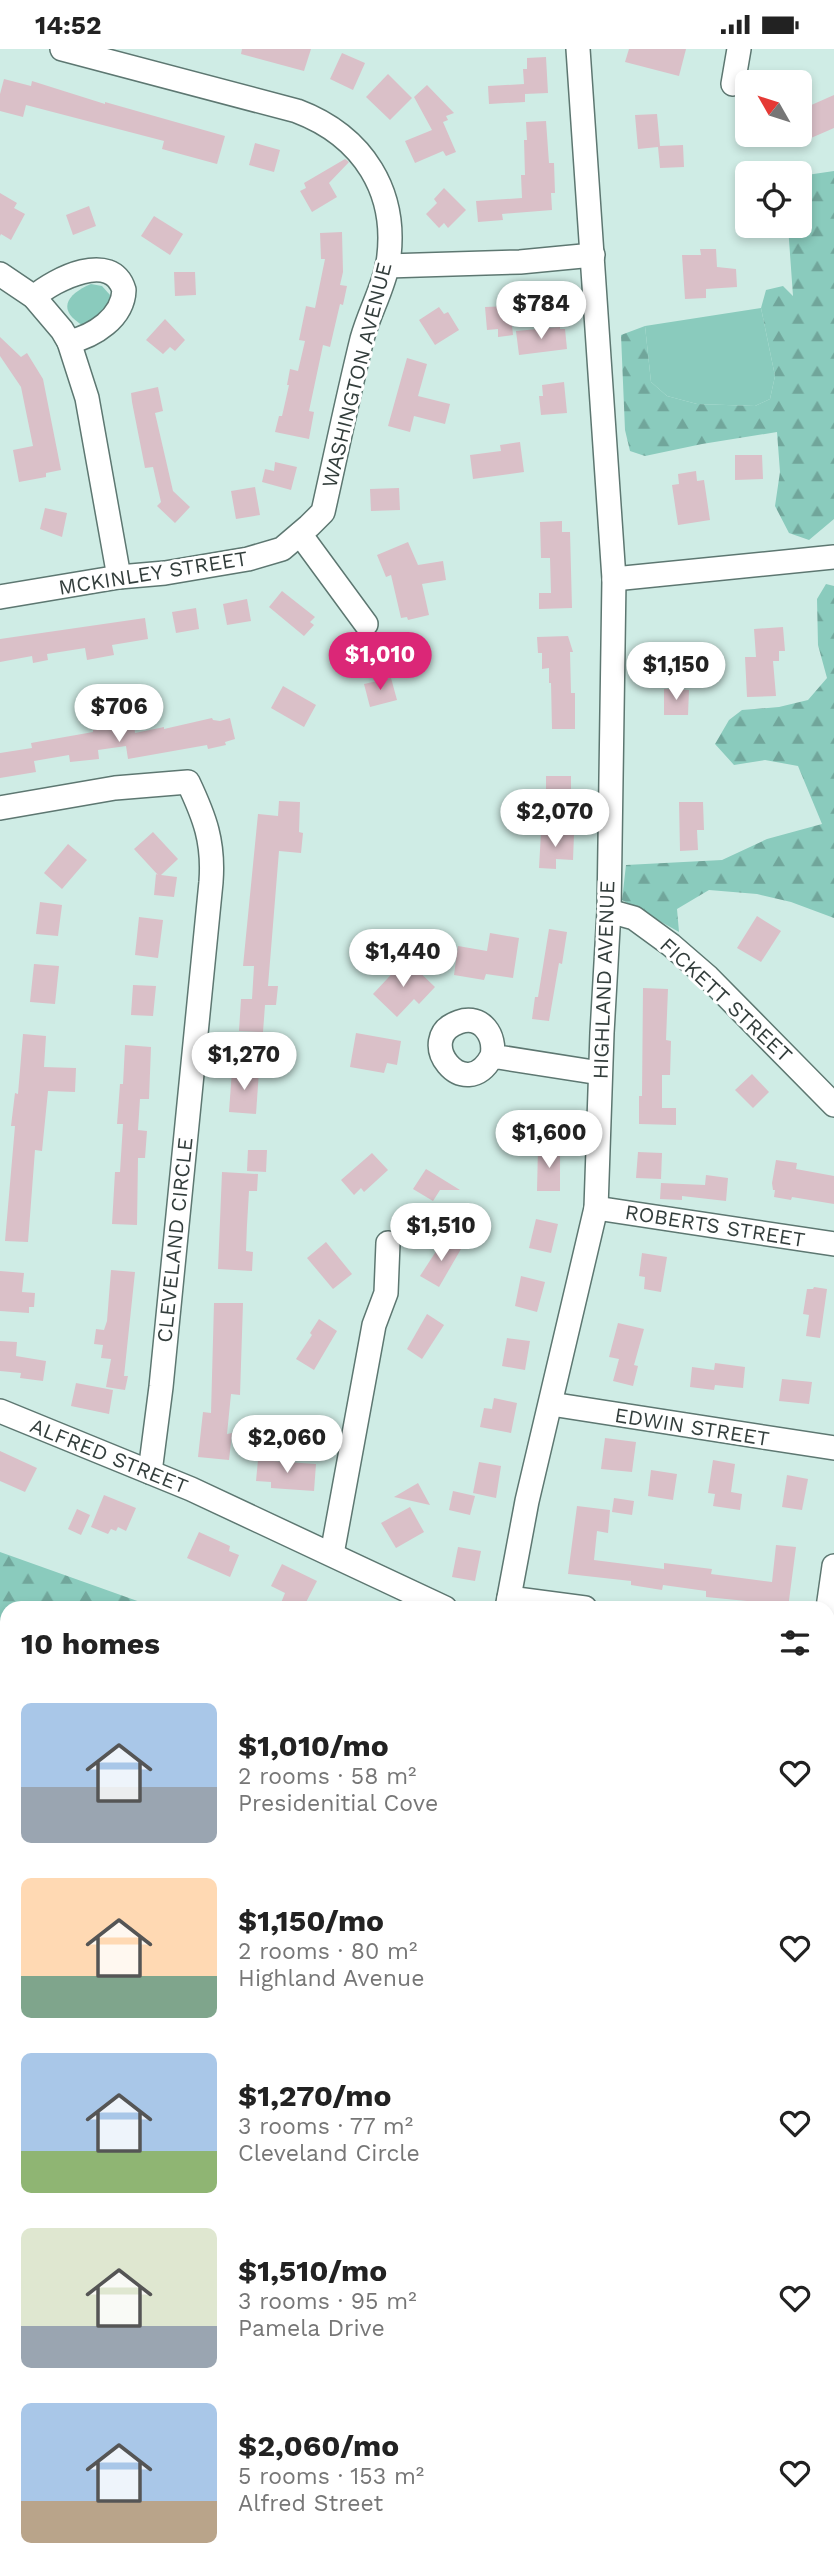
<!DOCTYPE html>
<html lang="en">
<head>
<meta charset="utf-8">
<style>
  :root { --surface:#fff; --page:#f2f2f2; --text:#222; --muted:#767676; --accent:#db2777 }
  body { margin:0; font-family:"Work Sans",sans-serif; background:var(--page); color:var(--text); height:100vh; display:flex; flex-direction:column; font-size:26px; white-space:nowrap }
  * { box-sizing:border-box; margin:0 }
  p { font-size:23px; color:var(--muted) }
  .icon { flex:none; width:38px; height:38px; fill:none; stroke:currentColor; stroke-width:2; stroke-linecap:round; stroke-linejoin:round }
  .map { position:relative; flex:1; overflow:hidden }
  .details { position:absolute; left:0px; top:1552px; width:835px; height:975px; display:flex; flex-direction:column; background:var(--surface); border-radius:21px 21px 0 0; box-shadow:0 4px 10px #0003 }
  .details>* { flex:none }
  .needle { width:46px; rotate:309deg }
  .fabs { position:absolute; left:735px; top:21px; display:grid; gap:14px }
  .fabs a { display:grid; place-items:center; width:77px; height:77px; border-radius:10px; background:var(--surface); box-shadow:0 4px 10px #0003; font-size:35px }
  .price { position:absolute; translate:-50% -60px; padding:0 16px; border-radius:24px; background:#fff; color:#222; font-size:23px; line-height:46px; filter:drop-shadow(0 2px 4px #0008) }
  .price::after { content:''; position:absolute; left:50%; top:42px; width:21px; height:16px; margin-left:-10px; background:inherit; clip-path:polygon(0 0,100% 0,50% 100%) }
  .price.active { background:var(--accent); color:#fff }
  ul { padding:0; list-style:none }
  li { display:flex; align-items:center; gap:21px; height:175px; padding:0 21px }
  li span { display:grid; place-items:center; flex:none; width:196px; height:140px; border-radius:10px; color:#555 }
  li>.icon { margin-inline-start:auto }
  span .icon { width:84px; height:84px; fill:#fffc; stroke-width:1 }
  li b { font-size:30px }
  h2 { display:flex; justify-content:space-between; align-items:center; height:84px; padding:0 21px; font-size:30px }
  .status { display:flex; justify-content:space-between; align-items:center; height:49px; padding:0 35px; background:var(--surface); direction:ltr }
  .status svg { height:19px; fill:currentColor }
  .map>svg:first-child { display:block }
  .green { fill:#8acbbd }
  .forest { fill:url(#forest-firs) }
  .cemetery { fill:url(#cemetery-stones) }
  .building { fill:#dac0c8 }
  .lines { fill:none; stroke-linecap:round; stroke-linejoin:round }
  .minor-casing { stroke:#5d7771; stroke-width:26 }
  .minor { stroke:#fff; stroke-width:23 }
  .labels { text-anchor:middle; stroke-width:6; stroke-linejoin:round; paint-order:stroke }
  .street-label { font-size:21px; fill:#333e3c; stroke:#fff }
</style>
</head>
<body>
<div class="status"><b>14:52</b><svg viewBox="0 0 49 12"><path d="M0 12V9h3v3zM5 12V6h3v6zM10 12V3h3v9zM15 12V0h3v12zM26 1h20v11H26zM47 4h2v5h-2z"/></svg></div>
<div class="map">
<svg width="834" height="2526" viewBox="0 0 834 2526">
  <defs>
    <pattern id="forest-firs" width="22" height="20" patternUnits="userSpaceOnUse" patternTransform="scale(1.75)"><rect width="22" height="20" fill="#8acbbd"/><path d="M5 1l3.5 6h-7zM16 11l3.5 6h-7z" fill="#71a69b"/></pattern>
    <pattern id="cemetery-stones" width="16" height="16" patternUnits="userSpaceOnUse" patternTransform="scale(1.75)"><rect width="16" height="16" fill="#8acbbd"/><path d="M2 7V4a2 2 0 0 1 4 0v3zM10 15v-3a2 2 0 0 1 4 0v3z" fill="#71a69b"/></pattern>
  </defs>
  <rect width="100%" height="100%" fill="#cfece5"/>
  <g class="green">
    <path d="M91 235 102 237 110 246 111 257 84 277C57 262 65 246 91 235Z"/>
    <polygon points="761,259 775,327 770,350 755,357 697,355 667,347 651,333 645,277"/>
  </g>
  <g class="forest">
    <polygon points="834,122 834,470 809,491 789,484 775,457 780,423 777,383 702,395 645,407 630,402 625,381 621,286 645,277 651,333 667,347 697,355 755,357 770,350 775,327 761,259 766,241 783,237 793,247 788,177 800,177 800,127"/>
    <polygon points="826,535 834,537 834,869 791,853 757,845 709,841 677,860 679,883 622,851 626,816 722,811 767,790 822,775 798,717 765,711 734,716 715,695 729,671 742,661 779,658 808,651 827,629 818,596 817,550"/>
    <polygon points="0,1503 157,1559 7,1559 7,2062 0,2064"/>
    <polygon points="828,1830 834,1830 834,1873 828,1874"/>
    <polygon points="834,2117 834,2202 828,2203 828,2121"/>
    <polygon points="7,2369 7,2424 0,2426 0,2371"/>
  </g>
  <polygon class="cemetery" points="7,2063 7,2370 0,2372 0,2064"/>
  <g class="building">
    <polygon points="242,0 311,0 304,22 241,5"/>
    <polygon points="629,0 686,0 679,27 625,13"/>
    <polygon points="342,4 365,14 353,41 330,30"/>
    <polygon points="546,8 548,44 525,45 525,53 489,55 488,37 524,35 523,20 527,20 527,9"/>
    <polygon points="388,25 412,49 390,71 366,48"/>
    <polygon points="4,30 31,37 32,32 105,55 105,53 225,87 217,115 162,100 164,92 26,56 23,68 0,62 0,45"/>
    <polygon points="427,36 454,64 446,67 448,71 443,73 456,103 446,107 443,102 415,114 405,92 432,81 414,48"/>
    <polygon points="834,46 834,79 811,89 800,61"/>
    <polygon points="657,65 660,97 683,96 684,118 660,119 658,98 638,100 635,66"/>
    <polygon points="546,72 549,114 554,114 555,144 551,144 552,161 502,165 503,171 478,173 476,152 522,149 521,126 525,126 524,91 527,91 526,73"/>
    <polygon points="255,94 280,101 274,123 249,116"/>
    <polygon points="345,110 349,113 329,134 337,148 312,163 300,142 306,139 304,134"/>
    <polygon points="444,139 466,161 448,179 444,174 439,179 426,165 437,154 434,150"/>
    <polygon points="0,144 17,154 14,159 25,165 11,191 1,185 0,187"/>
    <polygon points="89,157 96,177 73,186 66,166"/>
    <polygon points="154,167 183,185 170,206 141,187"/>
    <polygon points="342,183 343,223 340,236 347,237 343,256 340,255 330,298 323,296 309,362 314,363 309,390 275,383 279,367 282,367 289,336 287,336 290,320 298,322 305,292 299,291 306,257 315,259 325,210 321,210 320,184"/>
    <polygon points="700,200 716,200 717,218 736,220 737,238 706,240 706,249 685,250 682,206 701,206"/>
    <polygon points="174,223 195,223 196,246 175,247"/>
    <polygon points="510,257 513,286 498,288 498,280 487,281 485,258"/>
    <polygon points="439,258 444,265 448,263 459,281 435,296 419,271"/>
    <polygon points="165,270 185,291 175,302 170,298 163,305 146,291"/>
    <polygon points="560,278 560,280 565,280 567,300 519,306 516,282"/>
    <polygon points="0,288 21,308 27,304 43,330 61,421 46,424 46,428 19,433 13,401 33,397 21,338 0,307"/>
    <polygon points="407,309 427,315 418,347 450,355 445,375 414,367 410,383 388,377"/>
    <polygon points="564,333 567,364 541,366 539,347 543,347 542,336"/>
    <polygon points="158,338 163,362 155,364 173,442 190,458 175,474 157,457 161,453 153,418 145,419 132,353 131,344"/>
    <polygon points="520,393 524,423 473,430 470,406 501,402 500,396"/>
    <polygon points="735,406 762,406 763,430 735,431"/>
    <polygon points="275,413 297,418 291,441 262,433 265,420 274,422"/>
    <polygon points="696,422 697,432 704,431 710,471 678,476 672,436 679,435 678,425"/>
    <polygon points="255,438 260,466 236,470 231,442"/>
    <polygon points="399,439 400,461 371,462 370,440"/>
    <polygon points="45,459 67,464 62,488 40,480"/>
    <polygon points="562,472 562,483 570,483 572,559 539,560 539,544 551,544 550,509 541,509 540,473"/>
    <polygon points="408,493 418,516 443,512 446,531 422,535 429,566 408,571 407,568 401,569 391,526 386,528 377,506"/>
    <polygon points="282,542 315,568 310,573 314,576 304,587 269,558"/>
    <polygon points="247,550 251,572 227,576 223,555"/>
    <polygon points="196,559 199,580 176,584 172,563"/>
    <polygon points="145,569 148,590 112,596 114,606 87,611 85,599 47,605 48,611 33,614 32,607 0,613 0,590"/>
    <polygon points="783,578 785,602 779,602 779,612 773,612 776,647 747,648 745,608 756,608 754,580"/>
    <polygon points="568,587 573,603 570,603 571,644 575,644 575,680 552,680 551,634 549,634 549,619 542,620 542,604 538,604 537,588"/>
    <polygon points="391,629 397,651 370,658 364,635"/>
    <polygon points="283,637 316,656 304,678 271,659"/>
    <polygon points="664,640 689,641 688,666 664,666"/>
    <polygon points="212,669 213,671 220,672 230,669 235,690 225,693 226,696 208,700 207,696 128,710 126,697 98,701 99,710 70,713 69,706 34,712 36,723 0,729 0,704 32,699 31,694 93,683 93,681 134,675 135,684 164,678 164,680"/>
    <rect x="546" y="727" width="25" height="27"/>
    <polygon points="279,752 300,753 299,783 303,784 301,804 279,802 268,937 278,937 276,956 265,956 263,983 239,982 241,950 252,950 254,917 243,917 258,765 278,767"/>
    <polygon points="679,753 703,753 704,781 697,781 698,801 680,802"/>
    <polygon points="153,783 178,810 161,826 177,828 174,848 154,846 156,825 158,826 134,800"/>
    <polygon points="541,783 574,785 573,811 556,810 556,820 539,819"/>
    <polygon points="68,795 87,811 62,840 44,824"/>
    <polygon points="40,853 62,856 58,887 36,885"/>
    <polygon points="757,867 781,882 761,913 737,899"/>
    <polygon points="139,868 163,871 158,909 135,906"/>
    <polygon points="549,880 567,883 562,915 559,914 549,972 532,970 535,948 538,948"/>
    <polygon points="490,884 519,889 513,929 486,925 484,931 454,926 458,897 487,902"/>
    <polygon points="34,915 59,917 55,955 30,953"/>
    <polygon points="401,915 407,921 412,916 435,938 419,955 414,950 397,968 373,945"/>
    <polygon points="133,936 156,937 153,967 131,966"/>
    <polygon points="643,939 668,940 666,991 671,992 670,1026 662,1026 662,1059 676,1059 676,1076 639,1075 639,1047 642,1047"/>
    <polygon points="356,984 401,992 397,1016 387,1014 384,1024 350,1018"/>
    <polygon points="23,985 46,987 44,1018 76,1019 75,1043 48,1042 42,1102 35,1101 28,1193 5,1192 15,1077 11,1077 15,1044 18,1045"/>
    <polygon points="125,996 151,998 149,1050 140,1050 138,1081 147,1082 145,1109 138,1109 137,1176 112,1175 115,1123 120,1123 123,1075 117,1075 120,1035 123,1035"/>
    <polygon points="232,1021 259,1022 256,1065 229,1063"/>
    <polygon points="752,1025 769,1043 753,1059 735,1041"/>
    <polygon points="538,1099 560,1100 560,1142 537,1142"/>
    <polygon points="248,1101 267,1101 266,1123 247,1122"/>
    <polygon points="638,1103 662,1104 661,1130 636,1129"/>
    <polygon points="372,1104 388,1121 364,1143 361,1139 354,1146 341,1131"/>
    <polygon points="776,1111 797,1114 796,1120 834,1127 834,1155 792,1148 791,1151 774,1148 775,1141 773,1141 772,1134"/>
    <polygon points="426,1120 460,1141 440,1141 433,1152 413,1140"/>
    <polygon points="222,1123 258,1125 257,1142 249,1142 247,1176 246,1202 253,1203 252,1222 218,1220"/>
    <polygon points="706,1126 728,1129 726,1152 682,1147 682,1151 660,1150 661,1134 705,1136"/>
    <polygon points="536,1170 558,1175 551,1204 529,1199"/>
    <polygon points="444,1190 461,1200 439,1238 420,1227"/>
    <polygon points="326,1193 352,1225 333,1240 307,1209"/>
    <polygon points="642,1204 667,1208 661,1243 644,1240 645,1228 639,1227"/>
    <polygon points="111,1221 135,1223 124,1327 128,1327 125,1341 106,1338 111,1310 101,1309 103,1296 94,1295 96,1280 104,1281 107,1272"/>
    <polygon points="0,1222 24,1224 22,1243 35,1244 34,1258 29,1258 29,1264 0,1262"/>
    <polygon points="521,1227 545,1233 537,1263 515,1257"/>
    <polygon points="814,1238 827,1240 820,1289 806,1287 809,1266 803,1265 807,1240 813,1240"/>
    <polygon points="214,1254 243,1254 240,1346 231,1345 227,1385 232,1384 229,1411 198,1408 203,1363 211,1364"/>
    <polygon points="427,1265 444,1276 422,1310 407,1300"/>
    <polygon points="319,1270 337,1282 314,1321 296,1310 312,1286 310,1284"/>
    <polygon points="618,1274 644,1280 634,1316 638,1317 633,1337 613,1332 619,1310 609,1308"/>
    <polygon points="507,1289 530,1292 525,1321 502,1317"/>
    <polygon points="0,1292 17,1293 16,1307 46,1312 43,1332 20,1329 21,1324 0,1322"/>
    <polygon points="715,1314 745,1318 743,1339 715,1336 714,1341 690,1338 692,1318 714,1321"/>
    <polygon points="782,1330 812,1333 809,1355 779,1352"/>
    <polygon points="76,1334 113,1341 109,1365 71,1357"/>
    <polygon points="494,1349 517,1354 511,1384 480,1378 484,1359 492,1360"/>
    <polygon points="605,1389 636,1393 632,1423 601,1420"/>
    <polygon points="0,1402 37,1419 25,1443 0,1432"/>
    <polygon points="258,1411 316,1415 314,1442 271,1439 271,1433 256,1432"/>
    <polygon points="713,1411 735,1415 731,1443 742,1445 740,1461 713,1457 715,1445 708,1444"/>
    <polygon points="479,1413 501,1417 496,1449 473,1444"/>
    <polygon points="651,1421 677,1425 673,1451 648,1447"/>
    <polygon points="787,1426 808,1430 802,1461 782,1458"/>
    <polygon points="418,1434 430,1456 394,1448"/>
    <polygon points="453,1442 475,1447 470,1466 449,1461"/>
    <polygon points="104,1446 136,1459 126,1482 118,1478 116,1482 111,1480 108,1485 91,1478"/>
    <polygon points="614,1449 634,1452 632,1466 612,1463"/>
    <polygon points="577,1457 610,1461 608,1484 597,1482 594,1511 664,1520 664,1514 712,1520 711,1525 772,1533 776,1496 796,1498 788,1559 773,1559 774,1557 757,1555 757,1553 706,1548 706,1542 663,1536 662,1541 631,1536 631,1532 568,1525"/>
    <polygon points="410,1458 424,1483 396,1499 381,1474"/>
    <polygon points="77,1460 90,1466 81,1486 68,1480"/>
    <polygon points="199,1483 230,1497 229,1502 239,1506 230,1528 187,1509"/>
    <polygon points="458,1498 481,1502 475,1532 452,1528"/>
    <polygon points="282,1515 317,1532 303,1559 290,1559 281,1554 285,1544 271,1537"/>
  </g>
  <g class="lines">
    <g class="minor-casing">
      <g id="minor">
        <polyline points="733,35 739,0"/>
        <polyline points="387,217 520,213 593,206"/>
        <polyline points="0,225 34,248 62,281 69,293 87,349 119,528"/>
        <path d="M34 248C55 230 112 201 124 241 123 269 94 287 69 293"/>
        <polyline points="300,485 366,575"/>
        <polyline points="614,530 834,508"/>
        <path d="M0 548 119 528 165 524 248 510 282 500 309 477 323 463C336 405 348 347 362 290 369 264 383 240 388 214 399 143 363 87 297 62L62 0"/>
        <path d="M0 759 115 739 188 733C205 769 214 793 211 833L161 1338 150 1423"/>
        <polyline points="609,862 634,869 671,896 708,928 834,1056"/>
        <path d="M492 1007C496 987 482 965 459 973 412 989 465 1058 492 1007L600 1024"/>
        <polyline points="596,1159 834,1195"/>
        <polyline points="551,1355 834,1399"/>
        <polyline points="0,1362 191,1440 445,1559"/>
        <polyline points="332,1505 374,1276 386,1244 388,1194"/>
        <polyline points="509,1549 585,1559"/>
        <polyline points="507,1559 527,1452 596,1159 602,984 609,862 614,530 578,0"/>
        <polyline points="828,1559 834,1517"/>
        <polyline points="828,1593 834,1594"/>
        <polyline points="0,2077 7,2076"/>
        <polyline points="0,2231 7,2229"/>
        <polyline points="0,2271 7,2297"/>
        <polyline points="828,2357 834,2357"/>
        <polyline points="0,2359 7,2358"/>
        <polyline points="0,2503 7,2502"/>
        <polyline points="140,2520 142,2526"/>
        <polyline points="189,2520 197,2526"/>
        <polyline points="687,2520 690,2526"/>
        <polyline points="622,2526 634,2520"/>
      </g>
    </g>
    <use href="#minor" class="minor"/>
  </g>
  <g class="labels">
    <g class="street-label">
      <text transform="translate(357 326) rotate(-76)" y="7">WASHINGTON AVENUE</text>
      <text transform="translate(153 524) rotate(-9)" y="7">MCKINLEY STREET</text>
      <text transform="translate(604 931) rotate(-88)" y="7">HIGHLAND AVENUE</text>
      <text transform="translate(726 951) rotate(43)" y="7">FICKETT STREET</text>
      <text transform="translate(715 1177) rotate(9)" y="7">ROBERTS STREET</text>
      <text transform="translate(175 1191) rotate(-84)" y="7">CLEVELAND CIRCLE</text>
      <text transform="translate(692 1378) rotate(9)" y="7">EDWIN STREET</text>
      <text transform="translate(109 1407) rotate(22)" y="7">ALFRED STREET</text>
    </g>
  </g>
</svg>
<div class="fabs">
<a><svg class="needle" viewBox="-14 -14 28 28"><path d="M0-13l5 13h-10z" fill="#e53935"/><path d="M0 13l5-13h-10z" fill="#767676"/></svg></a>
<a><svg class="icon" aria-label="locate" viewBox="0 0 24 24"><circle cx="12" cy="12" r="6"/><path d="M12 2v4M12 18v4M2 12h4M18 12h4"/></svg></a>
</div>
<b class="price" style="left:541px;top:292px">$784</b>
<b class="price active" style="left:380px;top:643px">$1,010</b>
<b class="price" style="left:676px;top:653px">$1,150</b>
<b class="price" style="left:119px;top:695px">$706</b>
<b class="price" style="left:555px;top:800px">$2,070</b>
<b class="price" style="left:403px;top:940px">$1,440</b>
<b class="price" style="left:244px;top:1043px">$1,270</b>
<b class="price" style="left:549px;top:1121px">$1,600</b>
<b class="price" style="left:441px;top:1214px">$1,510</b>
<b class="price" style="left:287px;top:1426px">$2,060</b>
<section class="details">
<h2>10 homes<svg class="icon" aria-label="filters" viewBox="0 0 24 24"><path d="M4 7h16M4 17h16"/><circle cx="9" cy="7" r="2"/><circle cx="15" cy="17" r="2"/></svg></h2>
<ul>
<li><span style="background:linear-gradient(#a9c7e8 60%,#9aa5b1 0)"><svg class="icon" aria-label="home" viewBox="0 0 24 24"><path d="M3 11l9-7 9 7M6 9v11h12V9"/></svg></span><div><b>$1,010/mo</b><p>2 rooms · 58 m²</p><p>Presidenitial Cove</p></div><svg class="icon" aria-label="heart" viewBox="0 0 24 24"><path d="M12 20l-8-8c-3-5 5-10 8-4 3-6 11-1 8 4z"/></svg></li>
<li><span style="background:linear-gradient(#ffd9b3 70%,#7fa58c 0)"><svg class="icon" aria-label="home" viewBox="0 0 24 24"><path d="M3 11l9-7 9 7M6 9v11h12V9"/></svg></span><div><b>$1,150/mo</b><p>2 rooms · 80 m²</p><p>Highland Avenue</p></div><svg class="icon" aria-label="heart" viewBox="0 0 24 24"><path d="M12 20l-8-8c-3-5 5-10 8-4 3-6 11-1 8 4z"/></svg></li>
<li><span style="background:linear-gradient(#a9c7e8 70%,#8fb573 0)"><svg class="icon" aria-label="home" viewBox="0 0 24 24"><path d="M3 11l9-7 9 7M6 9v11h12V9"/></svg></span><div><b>$1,270/mo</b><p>3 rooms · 77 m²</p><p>Cleveland Circle</p></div><svg class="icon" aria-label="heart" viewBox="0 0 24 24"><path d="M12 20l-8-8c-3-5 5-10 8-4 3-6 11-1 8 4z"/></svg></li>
<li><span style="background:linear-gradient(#dfe7d0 70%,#9aa5b1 0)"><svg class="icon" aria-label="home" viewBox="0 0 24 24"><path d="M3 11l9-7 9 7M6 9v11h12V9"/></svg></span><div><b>$1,510/mo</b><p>3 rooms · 95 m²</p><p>Pamela Drive</p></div><svg class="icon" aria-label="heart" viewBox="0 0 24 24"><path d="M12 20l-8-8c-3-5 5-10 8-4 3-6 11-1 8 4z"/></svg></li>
<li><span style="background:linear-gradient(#a9c7e8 70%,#b9a48a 0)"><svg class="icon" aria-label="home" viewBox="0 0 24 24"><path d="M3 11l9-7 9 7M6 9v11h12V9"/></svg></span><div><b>$2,060/mo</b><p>5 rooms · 153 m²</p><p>Alfred Street</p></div><svg class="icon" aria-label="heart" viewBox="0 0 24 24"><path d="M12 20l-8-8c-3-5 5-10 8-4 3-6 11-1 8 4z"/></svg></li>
</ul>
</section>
</div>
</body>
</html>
